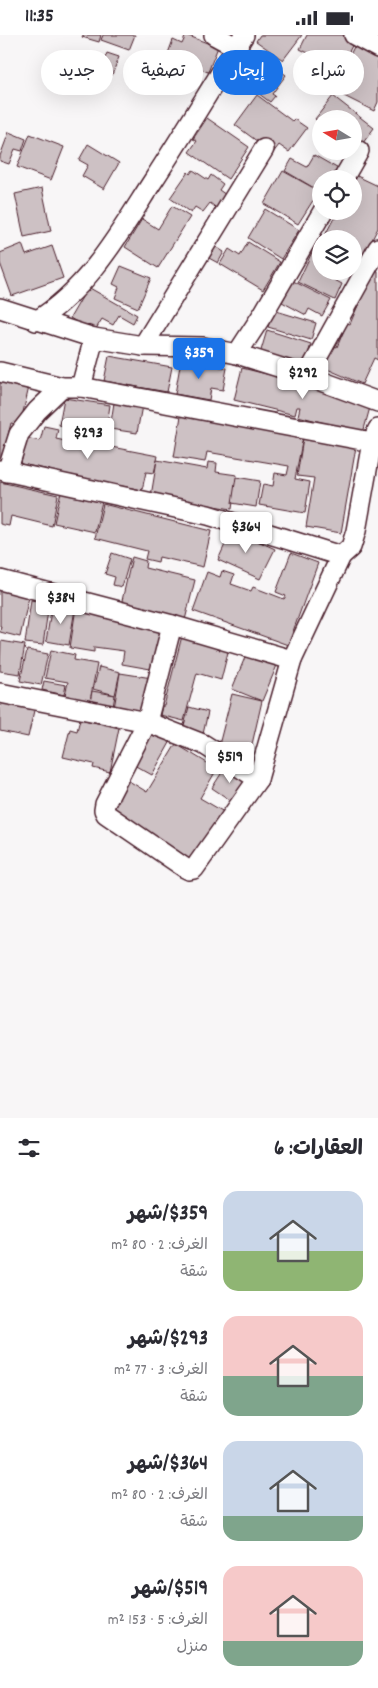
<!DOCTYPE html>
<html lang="ar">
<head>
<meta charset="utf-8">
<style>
  :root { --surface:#fff; --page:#f7f7f7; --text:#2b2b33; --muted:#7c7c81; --accent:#1a73e8 }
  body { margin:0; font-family:Dekko,"Playpen Sans Arabic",sans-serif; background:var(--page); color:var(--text); direction:rtl; height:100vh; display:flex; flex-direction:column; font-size:19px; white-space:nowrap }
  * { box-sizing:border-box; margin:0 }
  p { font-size:16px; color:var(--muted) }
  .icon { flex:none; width:28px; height:28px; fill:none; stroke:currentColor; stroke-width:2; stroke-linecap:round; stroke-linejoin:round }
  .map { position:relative; height:1083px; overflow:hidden; direction:ltr }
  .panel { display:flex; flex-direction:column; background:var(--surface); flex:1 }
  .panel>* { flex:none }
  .guide { position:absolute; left:15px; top:15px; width:349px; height:45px; direction:rtl; display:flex; gap:10px }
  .needle { width:32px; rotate:281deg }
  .tools { position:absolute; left:312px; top:75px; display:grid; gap:10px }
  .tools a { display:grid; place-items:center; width:50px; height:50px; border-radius:50%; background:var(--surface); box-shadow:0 5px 20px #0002; font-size:25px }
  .price { position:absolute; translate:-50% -42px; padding:0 11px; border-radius:5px; background:#fff; color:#222; font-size:16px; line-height:32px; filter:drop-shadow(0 1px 2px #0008) }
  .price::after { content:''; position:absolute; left:50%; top:30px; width:15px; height:11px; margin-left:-8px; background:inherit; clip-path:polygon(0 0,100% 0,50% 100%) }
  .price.selected { background:var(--accent); color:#fff }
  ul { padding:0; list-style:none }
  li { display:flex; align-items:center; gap:15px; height:125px; padding:0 15px }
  li span { display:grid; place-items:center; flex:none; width:140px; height:100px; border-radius:15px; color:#555 }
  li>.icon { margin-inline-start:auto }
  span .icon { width:60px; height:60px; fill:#fffc; stroke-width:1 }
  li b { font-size:21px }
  h2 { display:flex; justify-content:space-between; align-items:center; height:60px; padding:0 15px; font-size:21px }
  .pill { padding:0 18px; border-radius:22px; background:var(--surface); box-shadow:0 5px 20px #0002; font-size:18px; line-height:45px }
  .pill.selected { background:var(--accent); color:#fff }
  .status { display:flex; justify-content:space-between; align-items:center; height:35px; padding:0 25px; background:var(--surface); direction:ltr }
  .status svg { height:14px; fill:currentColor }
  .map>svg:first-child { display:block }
  .building { fill:#cdc1c4; stroke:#4a1f2b }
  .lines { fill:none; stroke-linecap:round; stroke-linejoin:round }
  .minor-casing { stroke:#4a1f2b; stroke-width:22 }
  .minor { stroke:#fff; stroke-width:19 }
</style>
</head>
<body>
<div class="status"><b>11:35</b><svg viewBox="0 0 49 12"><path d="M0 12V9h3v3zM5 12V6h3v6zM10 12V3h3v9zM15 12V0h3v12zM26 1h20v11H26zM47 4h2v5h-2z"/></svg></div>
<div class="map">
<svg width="378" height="1083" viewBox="0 0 378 1083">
  <rect width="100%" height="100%" fill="#f8f6f7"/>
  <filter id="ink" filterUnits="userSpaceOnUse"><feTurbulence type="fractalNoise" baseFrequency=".02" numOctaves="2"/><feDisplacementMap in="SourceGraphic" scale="10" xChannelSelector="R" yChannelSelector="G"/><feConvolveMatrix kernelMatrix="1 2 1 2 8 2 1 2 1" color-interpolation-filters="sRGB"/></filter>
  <g filter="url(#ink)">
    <g class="building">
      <polygon points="83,0 101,0 99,7 82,2"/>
      <polygon points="103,0 135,0 129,15 101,5"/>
      <polygon points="186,0 218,12 208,37 167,21 173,5 182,9"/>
      <polygon points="260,0 302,0 283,25 256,6"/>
      <polygon points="307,0 351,0 356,3 340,34 300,14"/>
      <polygon points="357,6 378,16 378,67 374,76 332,55"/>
      <polygon points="254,16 286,40 272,59 275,61 270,67 235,41"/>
      <polygon points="107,18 119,22 112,40 100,36"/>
      <polygon points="257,60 292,86 294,84 307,93 289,117 279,110 273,118 235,90"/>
      <polygon points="333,61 374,93 357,116 354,114 354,84 321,84 321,89 315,84"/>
      <polygon points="207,83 249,112 228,144 189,117 197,106 193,104"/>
      <polygon points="9,97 26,104 22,116 15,114 9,129 0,126 0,121"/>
      <polygon points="30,99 64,112 51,145 17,132"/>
      <polygon points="88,109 119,128 104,154 82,141 88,130 79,125"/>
      <polygon points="314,120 342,136 338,144 321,144 321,157 285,136 292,124 307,132"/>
      <polygon points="193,135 208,145 211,140 223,149 219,155 229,162 219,175 210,168 203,177 195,172 191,178 170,163 188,137 190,139"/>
      <polygon points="283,136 319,156 298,189 264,169"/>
      <polygon points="357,141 378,151 378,193 362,224 354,220 354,204 323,204 334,183 336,184 340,176 354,176 354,148"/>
      <polygon points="42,153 51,196 24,202 15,159"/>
      <polygon points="172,171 190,182 158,233 125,212 142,184 158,194"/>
      <polygon points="265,174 299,195 281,224 248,203"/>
      <polygon points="248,207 280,227 263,255 220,229 229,214 240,221"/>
      <polygon points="22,209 26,220 52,211 63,243 12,261 0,228 0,218"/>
      <polygon points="213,210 224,217 218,228 207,222"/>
      <polygon points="313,215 321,219 321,236 334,236 331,243 342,249 335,265 298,247"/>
      <polygon points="121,231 151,243 138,273 115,263 119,252 113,249"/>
      <polygon points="373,235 378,237 378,325 374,323 362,349 320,331 330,309 337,312 347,288 350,289"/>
      <polygon points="293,246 331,265 322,281 309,274 306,280 282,267"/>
      <polygon points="88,252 137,280 133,288 119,280 113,290 102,284 94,297 70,283"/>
      <polygon points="273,275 316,288 311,305 268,292"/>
      <polygon points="267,295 311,309 304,333 260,319"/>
      <polygon points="109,321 172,332 167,357 104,346"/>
      <polygon points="181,325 227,333 223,355 211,353 209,365 175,359"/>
      <polygon points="242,333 372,365 363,398 298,381 300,372 297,372 295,380 234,365"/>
      <polygon points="0,345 29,352 20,390 11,388 2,425 0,424"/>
      <polygon points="115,361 143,365 137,398 110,394"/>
      <polygon points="64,363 110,370 106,397 59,390"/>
      <polygon points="181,381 303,402 295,444 310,447 305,478 259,470 263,449 273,451 275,438 287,440 289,431 207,417 205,427 174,422"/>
      <polygon points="44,391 58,394 56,404 70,407 70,404 158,421 154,438 146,437 142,455 50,437 50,435 21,429 26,403 40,406"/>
      <polygon points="304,397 357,406 341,498 306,492 314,443 297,441"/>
      <polygon points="157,425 207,434 208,427 217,428 216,437 237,440 232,474 151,461"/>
      <polygon points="236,442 260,446 256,472 232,468"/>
      <polygon points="0,447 58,460 52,491 11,481 9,491 0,489"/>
      <polygon points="61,456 102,466 95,497 54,488"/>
      <polygon points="103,469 211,496 203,532 159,522 158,527 145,524 147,516 95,503"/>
      <polygon points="232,494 275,514 260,544 218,525"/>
      <polygon points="112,518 130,524 122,552 113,550 115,542 105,539"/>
      <polygon points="291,518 318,528 288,610 193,576 207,537 220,542 222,536 234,540 231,549 251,556 253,552 284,564 286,561 276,557"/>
      <polygon points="132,522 146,526 145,533 195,545 185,585 121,570"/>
      <polygon points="0,555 29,562 20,602 0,597 1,591 0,591"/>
      <polygon points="31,565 49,568 43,610 25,608"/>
      <polygon points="52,570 75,574 69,610 46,606"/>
      <polygon points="76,572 164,590 156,635 122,629 124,616 94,612 94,617 70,613"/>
      <polygon points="183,597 229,613 221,645 197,638 184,686 160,680 162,671 164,671"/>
      <polygon points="1,606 25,610 20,639 0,636"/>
      <polygon points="27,615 48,619 41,650 20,646"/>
      <polygon points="51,615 75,620 74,625 97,629 90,666 65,661 68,647 45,643"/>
      <polygon points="248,615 278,628 262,666 232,654"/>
      <polygon points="99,632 120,637 115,660 93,654"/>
      <polygon points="120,638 152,643 146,678 114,673"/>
      <polygon points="44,646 66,650 64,660 42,655"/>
      <polygon points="92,656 115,660 113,672 90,668"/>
      <polygon points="232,659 262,666 250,718 219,710"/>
      <polygon points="2,664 35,671 28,702 0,696 0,674"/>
      <polygon points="189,672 208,677 203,699 183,694"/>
      <polygon points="80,684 119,693 110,737 93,733 94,729 63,722 70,694 77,696"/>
      <polygon points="152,693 172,704 152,740 132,729"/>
      <polygon points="176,709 217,734 200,763 224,777 192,829 105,776 124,743 147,757"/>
      <polygon points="226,731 247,744 233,767 212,753"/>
    </g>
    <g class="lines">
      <g class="minor-casing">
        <g id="minor">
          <polyline points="214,0 236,12"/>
          <polyline points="354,0 378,13"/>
          <polyline points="343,144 359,116"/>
          <polyline points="0,273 94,303 143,311 203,312 237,319 263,279 323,176"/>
          <path d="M36 286C88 254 119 199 151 149 183 100 213 50 244 0"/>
          <polyline points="143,311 264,114"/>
          <polyline points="237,319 307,341 378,367"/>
          <polyline points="0,337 62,352 81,352 372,407"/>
          <polyline points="307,341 378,213"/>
          <polyline points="81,352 94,303"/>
          <polyline points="0,435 208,480 341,521"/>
          <polyline points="7,437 19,399 37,376 62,352"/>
          <polyline points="0,545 172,590 292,625"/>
          <polyline points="0,658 147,687 203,709 258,744 194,834 189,835 185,833 106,779 104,775 105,769 147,687 172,590"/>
          <polyline points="258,744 292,625 341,521 351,512 356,496 372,407 378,394"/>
        </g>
      </g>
      <use href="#minor" class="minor"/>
    </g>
  </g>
</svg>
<div class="tools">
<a><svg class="needle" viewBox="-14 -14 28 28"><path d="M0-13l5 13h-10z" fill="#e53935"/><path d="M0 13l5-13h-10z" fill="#7c7c81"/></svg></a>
<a><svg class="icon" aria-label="locate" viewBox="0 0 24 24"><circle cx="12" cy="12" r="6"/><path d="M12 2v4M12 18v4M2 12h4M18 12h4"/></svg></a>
<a><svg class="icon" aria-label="layers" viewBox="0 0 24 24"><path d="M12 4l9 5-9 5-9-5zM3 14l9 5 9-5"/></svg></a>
</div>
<b class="price selected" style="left:199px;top:345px">$359</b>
<b class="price" style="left:303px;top:365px">$292</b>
<b class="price" style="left:88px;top:425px">$293</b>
<b class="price" style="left:246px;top:519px">$364</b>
<b class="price" style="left:61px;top:590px">$384</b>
<b class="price" style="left:230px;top:749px">$519</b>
<div class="guide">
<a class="pill">شراء</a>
<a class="pill selected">إيجار</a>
<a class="pill">تصفية</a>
<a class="pill">جديد</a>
</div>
</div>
<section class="panel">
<h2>العقارات: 6<svg class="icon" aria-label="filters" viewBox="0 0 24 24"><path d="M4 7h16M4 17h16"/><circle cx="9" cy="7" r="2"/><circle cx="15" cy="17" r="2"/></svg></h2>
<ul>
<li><span style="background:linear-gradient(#c9d6e8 60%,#8fb573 0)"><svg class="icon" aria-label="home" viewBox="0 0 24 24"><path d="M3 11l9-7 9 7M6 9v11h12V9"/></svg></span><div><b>$359/شهر</b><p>الغرف: 2 · 80 m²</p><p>شقة</p></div></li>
<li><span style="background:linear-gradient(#f6c9c9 60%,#7fa58c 0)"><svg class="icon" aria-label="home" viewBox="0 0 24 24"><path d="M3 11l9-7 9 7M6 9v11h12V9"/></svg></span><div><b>$293/شهر</b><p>الغرف: 3 · 77 m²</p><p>شقة</p></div></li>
<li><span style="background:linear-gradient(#c9d6e8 75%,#7fa58c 0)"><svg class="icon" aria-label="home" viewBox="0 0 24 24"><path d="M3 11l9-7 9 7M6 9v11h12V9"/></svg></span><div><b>$364/شهر</b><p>الغرف: 2 · 80 m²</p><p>شقة</p></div></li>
<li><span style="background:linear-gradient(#f6c9c9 75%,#7fa58c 0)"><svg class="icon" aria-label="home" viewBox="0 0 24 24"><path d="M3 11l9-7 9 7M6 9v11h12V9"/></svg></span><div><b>$519/شهر</b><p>الغرف: 5 · 153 m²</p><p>منزل</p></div></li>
</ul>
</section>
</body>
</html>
